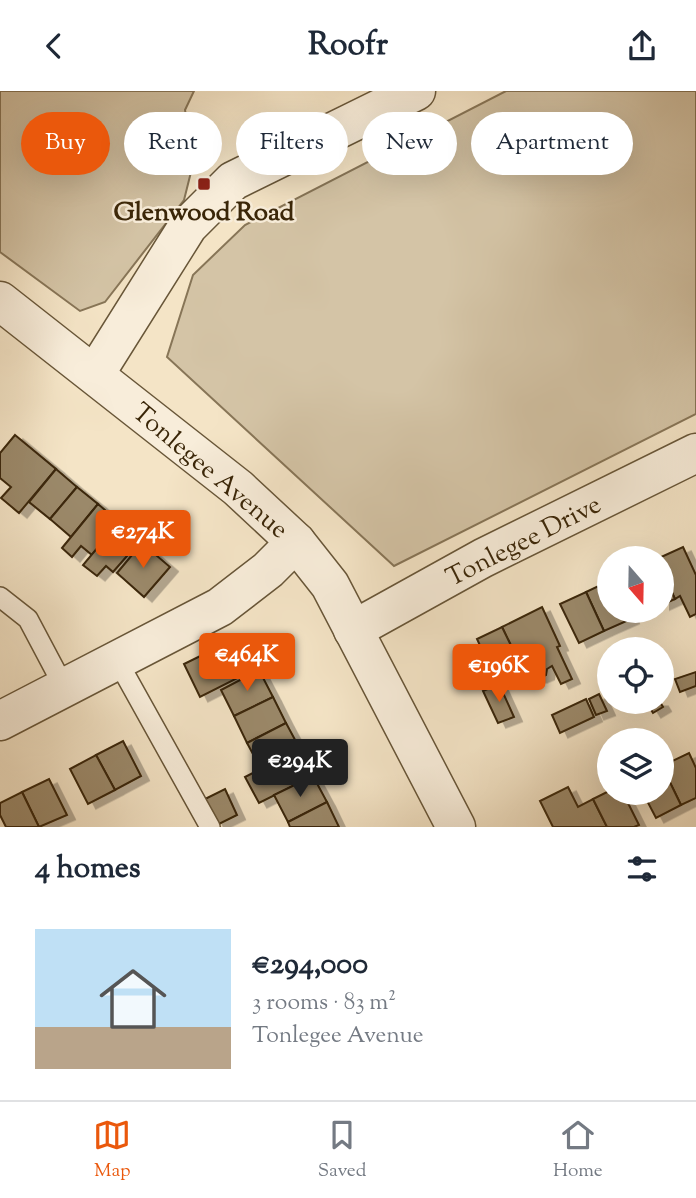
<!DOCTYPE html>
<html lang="en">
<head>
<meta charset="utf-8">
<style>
  :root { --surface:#fff; --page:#f6f6f7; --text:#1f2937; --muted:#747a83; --line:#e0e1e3; --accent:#ea580c }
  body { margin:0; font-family:"Sorts Mill Goudy",serif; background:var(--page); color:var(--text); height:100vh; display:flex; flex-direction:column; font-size:26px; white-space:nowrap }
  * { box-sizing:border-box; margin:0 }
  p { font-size:23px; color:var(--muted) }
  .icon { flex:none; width:38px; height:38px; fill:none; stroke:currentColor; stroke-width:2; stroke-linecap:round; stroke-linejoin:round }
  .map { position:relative; height:736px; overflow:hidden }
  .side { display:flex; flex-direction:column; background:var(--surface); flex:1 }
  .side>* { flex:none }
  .top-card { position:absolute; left:21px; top:21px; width:654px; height:63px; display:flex; gap:14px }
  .needle { width:46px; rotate:160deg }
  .controls { position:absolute; left:597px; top:455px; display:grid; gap:14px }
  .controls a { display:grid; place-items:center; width:77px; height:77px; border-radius:50%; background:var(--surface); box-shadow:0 7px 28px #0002; font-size:35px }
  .price { position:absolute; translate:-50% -60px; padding:0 16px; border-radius:7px; background:var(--accent); color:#fff; font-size:23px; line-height:46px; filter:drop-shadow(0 2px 4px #0008) }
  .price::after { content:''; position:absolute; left:50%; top:42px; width:21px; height:16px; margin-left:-10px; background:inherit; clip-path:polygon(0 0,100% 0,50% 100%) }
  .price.active { background:#222; color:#fff }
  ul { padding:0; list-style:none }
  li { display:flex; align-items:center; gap:21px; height:175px; padding:0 35px }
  li span { display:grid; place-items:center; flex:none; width:196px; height:140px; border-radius:0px; color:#555 }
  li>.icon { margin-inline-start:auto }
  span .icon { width:84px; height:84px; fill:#fffc; stroke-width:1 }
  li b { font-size:30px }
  h2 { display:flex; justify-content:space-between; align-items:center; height:84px; padding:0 35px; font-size:30px }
  .tag { padding:0 24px; border-radius:32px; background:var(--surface); box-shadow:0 7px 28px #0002; font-size:24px; line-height:63px }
  .tag.active { background:var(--accent); color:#fff }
  header { display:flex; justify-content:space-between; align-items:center; height:91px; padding:0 35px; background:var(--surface); font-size:32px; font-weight:800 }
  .menu { display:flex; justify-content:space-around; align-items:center; height:98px; border-top:2px solid var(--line); background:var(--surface); font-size:19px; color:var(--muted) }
  .menu a { display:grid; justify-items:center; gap:4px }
  .menu .active { color:var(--accent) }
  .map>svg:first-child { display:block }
  .green { fill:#d4c4a6; stroke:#877557; stroke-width:2 }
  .building { fill:#9b896b; stroke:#3a2608; stroke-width:2; filter:url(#shadow) }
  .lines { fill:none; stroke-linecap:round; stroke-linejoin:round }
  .service-casing { stroke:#685638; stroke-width:22 }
  .minor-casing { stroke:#685638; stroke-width:41 }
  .service { stroke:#f8edda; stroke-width:19 }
  .minor { stroke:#f8edda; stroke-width:38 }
  .poi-dot { fill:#8f2418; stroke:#f8edda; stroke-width:2.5 }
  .labels { text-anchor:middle; stroke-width:5; stroke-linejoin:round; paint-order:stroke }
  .poi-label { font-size:26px; font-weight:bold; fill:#3a2608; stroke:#f8edda }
  .street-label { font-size:26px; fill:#3a2608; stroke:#f8edda }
</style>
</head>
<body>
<header><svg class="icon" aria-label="back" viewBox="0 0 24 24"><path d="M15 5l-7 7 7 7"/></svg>Roofr<svg class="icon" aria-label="share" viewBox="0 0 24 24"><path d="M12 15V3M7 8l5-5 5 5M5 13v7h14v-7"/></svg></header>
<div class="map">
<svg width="696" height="736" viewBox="0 0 696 736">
  <defs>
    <filter id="shadow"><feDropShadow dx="8" dy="4.5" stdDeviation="0" flood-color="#0004"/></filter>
  </defs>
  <rect width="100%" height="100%" fill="#f4e4c6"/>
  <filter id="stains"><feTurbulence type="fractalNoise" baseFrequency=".00286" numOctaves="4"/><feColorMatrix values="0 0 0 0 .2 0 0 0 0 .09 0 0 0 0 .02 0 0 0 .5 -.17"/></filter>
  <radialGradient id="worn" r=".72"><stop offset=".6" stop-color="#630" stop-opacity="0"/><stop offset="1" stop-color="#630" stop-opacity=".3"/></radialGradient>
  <g class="green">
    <polygon points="0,0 194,0 185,19 194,69 184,109 105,211 80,220 0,161"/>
    <polygon points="506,0 696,0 696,323 394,475 167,266 193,184 245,134"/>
  </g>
  <g class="building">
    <polygon points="15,344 56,378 19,422 1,407 11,396 0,387 0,362"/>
    <polygon points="56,378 77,396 50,428 29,411"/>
    <polygon points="77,396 98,413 71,446 50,428"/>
    <polygon points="98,413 119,431 92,464 81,455 72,466 62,457"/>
    <polygon points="119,431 141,449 113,481 106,475 97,485 83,474"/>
    <polygon points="142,452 170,476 144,506 117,482"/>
    <polygon points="683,456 696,484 696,523 690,526 680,505 675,508 662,480 662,467 659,467"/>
    <polygon points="662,480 675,508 662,514"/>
    <polygon points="609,490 609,520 627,520 631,528 604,540 586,501"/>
    <polygon points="586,501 604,540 579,552 560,513"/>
    <polygon points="542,516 560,555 557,556 572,588 561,593 552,575 547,578 546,584 539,587 534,586 528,571 521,575 502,536"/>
    <polygon points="502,536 521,575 495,587 477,548"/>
    <polygon points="243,544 259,576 200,606 184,573"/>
    <polygon points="259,579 273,606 234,625 221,599"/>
    <polygon points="696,581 696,595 680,601 675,588"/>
    <polygon points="499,593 514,626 498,632 483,600"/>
    <polygon points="599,603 607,620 596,624 589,608"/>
    <polygon points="273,606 286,632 247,652 234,625"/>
    <polygon points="586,608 594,626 560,642 552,624"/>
    <polygon points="650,611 660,611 663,616 653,622 647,612"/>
    <polygon points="286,632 300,658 261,678 247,652"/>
    <polygon points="123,650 141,685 115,699 96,664"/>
    <polygon points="300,658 313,685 259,712 245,686"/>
    <polygon points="689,662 696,677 696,707 681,714 662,675"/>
    <polygon points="96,664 115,699 88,713 70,678"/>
    <polygon points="662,675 681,714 656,727 643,702 662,702"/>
    <polygon points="313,685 327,711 288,731 274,704"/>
    <polygon points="49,688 67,724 39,736 22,701"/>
    <polygon points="568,696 578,716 593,708 607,736 553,736 540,710"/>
    <polygon points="225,698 237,724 217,734 205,708"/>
    <polygon points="609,700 623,702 639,734 634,736 607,736 593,708"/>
    <polygon points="22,701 39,736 6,736 0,724 0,712"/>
    <polygon points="327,711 339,736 290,736 288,731"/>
  </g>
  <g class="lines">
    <g class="service-casing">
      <g id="service">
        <polyline points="0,506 28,528 64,596"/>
        <polyline points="117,569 210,736"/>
      </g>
    </g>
    <g class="minor-casing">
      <g id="minor">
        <polyline points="0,210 238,397 296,451 330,494 456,736"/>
        <polyline points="95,283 188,135 233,90 416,0"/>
        <polyline points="353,539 483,467 696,362"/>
        <polyline points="0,630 220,516 268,479 296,451"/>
      </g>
    </g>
    <use href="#service" class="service"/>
    <use href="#minor" class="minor"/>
  </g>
  <rect class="poi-dot" x="197" y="86" width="14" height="14" rx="3.5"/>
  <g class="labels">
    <g class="poi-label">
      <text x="204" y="129">Glenwood Road</text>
    </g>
    <g class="street-label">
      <text transform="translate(211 379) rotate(40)" y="9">Tonlegee Avenue</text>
      <text transform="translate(523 449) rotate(-27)" y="9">Tonlegee Drive</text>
    </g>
  </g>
  <rect width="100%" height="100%" filter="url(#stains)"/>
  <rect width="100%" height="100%" fill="url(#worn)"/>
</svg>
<div class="controls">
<a><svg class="needle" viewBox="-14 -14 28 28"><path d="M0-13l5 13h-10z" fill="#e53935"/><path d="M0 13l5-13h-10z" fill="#747a83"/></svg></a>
<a><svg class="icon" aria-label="locate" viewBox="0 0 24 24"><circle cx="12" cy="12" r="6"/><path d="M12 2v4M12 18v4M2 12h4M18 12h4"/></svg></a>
<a><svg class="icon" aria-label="layers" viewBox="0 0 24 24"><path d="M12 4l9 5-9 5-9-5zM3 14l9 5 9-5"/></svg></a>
</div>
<b class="price" style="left:143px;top:479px">€274K</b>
<b class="price" style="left:247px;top:602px">€464K</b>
<b class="price" style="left:499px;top:613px">€196K</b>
<b class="price active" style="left:300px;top:708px">€294K</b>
<div class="top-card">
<a class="tag active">Buy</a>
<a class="tag">Rent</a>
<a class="tag">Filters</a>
<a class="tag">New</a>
<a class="tag">Apartment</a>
</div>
</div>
<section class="side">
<h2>4 homes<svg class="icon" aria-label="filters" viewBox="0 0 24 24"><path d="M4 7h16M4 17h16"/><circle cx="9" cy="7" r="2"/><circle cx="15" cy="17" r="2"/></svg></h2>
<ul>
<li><span style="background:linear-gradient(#bfe0f5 70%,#b9a48a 0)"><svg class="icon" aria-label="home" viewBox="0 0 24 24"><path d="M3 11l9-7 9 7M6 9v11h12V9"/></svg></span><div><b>€294,000</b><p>3 rooms · 83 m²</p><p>Tonlegee Avenue</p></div></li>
</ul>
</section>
<nav class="menu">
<a class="active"><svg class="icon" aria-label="map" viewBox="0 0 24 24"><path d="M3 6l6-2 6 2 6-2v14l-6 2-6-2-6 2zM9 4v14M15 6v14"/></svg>Map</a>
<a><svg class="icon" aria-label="saved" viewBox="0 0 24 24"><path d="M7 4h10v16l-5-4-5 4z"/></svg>Saved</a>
<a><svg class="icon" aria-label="home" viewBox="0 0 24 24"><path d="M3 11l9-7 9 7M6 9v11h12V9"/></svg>Home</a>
</nav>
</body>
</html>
